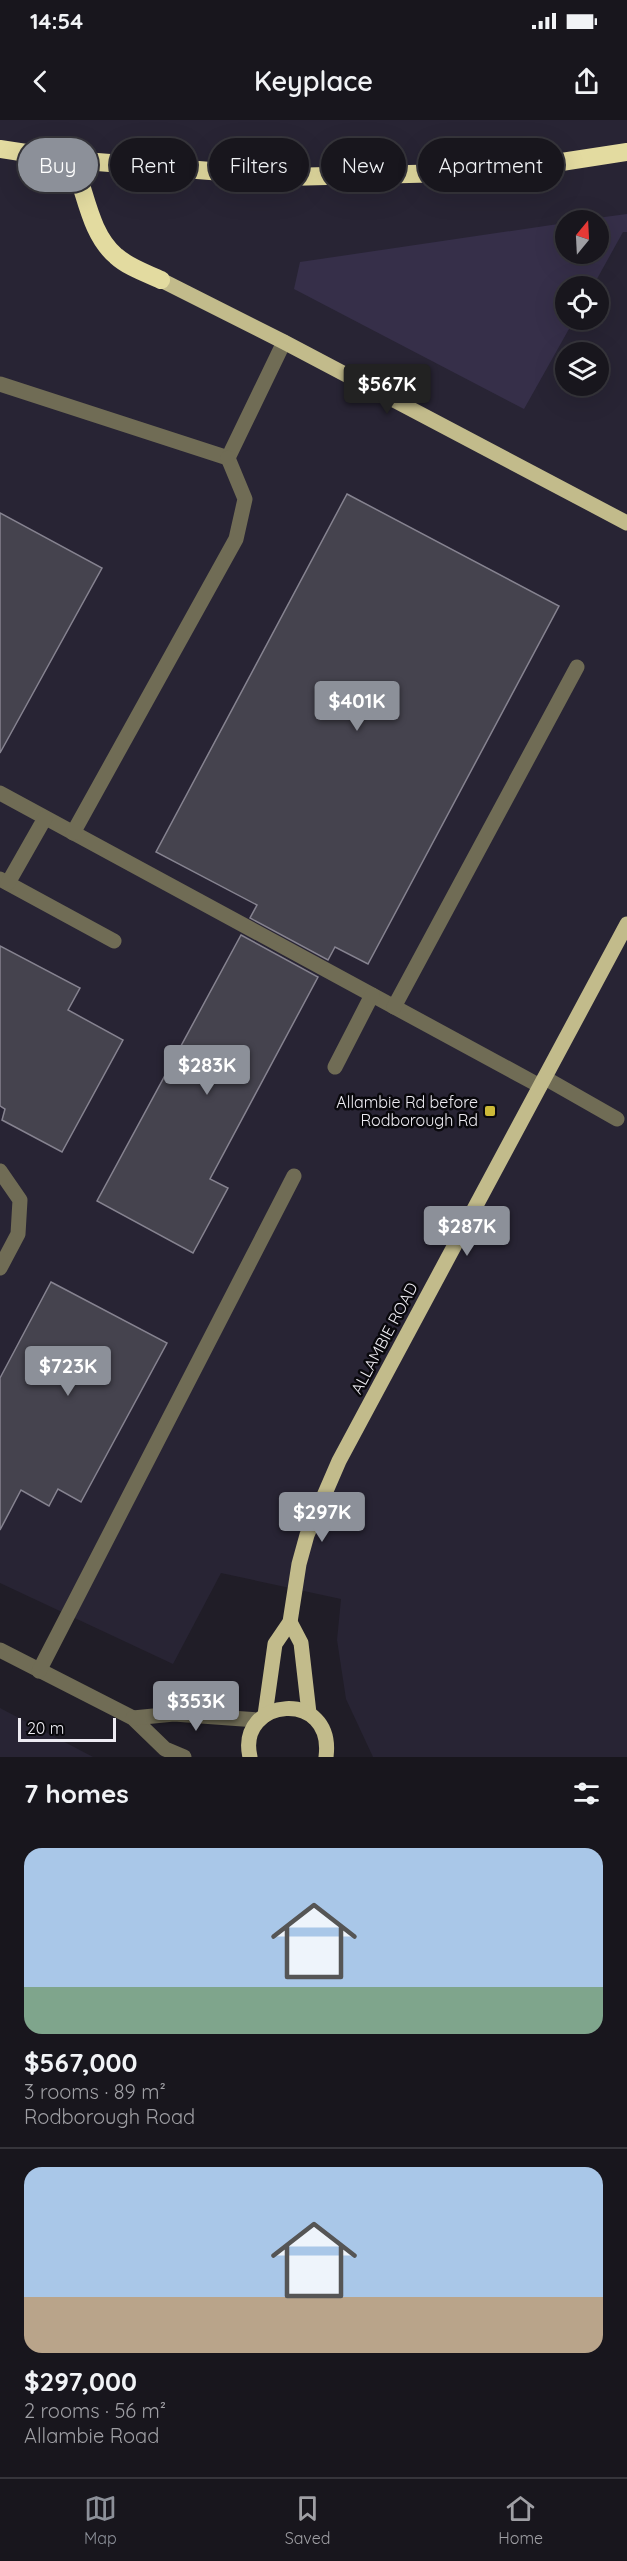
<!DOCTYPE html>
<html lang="en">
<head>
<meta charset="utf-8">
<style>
  :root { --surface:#18161d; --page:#211f26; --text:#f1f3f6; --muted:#9f9fa4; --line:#36353b; --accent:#8c9099 }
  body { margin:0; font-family:Quicksand,sans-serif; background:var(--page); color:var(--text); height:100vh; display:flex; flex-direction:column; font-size:22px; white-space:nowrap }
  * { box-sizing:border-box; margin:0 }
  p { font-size:20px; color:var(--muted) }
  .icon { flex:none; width:33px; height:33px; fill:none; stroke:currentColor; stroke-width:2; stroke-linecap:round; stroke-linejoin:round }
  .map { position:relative; height:1637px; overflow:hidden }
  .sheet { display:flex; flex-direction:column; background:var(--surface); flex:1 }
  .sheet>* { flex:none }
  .top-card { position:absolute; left:18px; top:18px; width:591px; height:54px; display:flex; gap:12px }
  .needle { width:39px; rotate:18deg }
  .controls { position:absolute; left:555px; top:90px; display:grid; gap:12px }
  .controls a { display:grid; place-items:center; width:54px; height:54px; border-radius:50%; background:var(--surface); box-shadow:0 6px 24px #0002,0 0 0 2px var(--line); font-size:30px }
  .scale { position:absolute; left:18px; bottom:15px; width:98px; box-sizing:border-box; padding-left:6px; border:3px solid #edebf2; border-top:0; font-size:16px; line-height:21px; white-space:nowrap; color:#edebf2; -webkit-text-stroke:4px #09080c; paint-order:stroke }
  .price { position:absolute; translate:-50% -51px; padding:0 14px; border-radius:6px; background:var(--accent); color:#fff; font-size:20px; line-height:39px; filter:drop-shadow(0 2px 3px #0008) }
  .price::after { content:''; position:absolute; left:50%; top:36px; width:18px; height:14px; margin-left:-9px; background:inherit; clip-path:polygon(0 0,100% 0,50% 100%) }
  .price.active { background:#222; color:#fff }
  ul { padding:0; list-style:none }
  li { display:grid; align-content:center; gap:12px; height:318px; padding:0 24px }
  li+li { border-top:2px solid var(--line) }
  li span { display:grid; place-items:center; height:186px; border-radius:18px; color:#555 }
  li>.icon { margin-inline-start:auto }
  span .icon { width:108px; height:108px; fill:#fffc; stroke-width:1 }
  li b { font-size:26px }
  h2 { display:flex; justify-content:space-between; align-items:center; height:72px; padding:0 24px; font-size:26px }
  .chip { padding:0 21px; border-radius:27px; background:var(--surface); box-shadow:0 6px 24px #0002,0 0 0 2px var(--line); font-size:21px; line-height:54px }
  .chip.active { background:var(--accent); color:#fff }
  .status { display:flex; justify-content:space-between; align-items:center; height:42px; padding:0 30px; background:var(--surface); direction:ltr }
  .status svg { height:16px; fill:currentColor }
  header { display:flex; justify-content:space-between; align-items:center; height:78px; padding:0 24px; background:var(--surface); font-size:27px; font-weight:600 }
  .tab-bar { display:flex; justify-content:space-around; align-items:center; height:84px; border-top:2px solid var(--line); background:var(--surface); font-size:16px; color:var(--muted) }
  .tab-bar a { display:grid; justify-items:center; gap:3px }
  .tab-bar .active { color:var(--accent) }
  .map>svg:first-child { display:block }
  .built { fill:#282434; fill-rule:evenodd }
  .green { fill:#362f49 }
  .building { fill:#45434e; stroke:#868390; stroke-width:1.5 }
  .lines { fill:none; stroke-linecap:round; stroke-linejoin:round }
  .minor { stroke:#706c55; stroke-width:15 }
  .major { stroke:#c2bb8b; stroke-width:15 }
  .highway { stroke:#e3dba0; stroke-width:18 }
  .poi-dot { fill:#ccb938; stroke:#09080c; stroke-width:2 }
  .labels { text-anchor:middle; stroke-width:5; stroke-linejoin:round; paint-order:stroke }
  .poi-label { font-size:16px; fill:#edebf2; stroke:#09080c; text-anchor:end }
  .street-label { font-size:16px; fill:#edebf2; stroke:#09080c }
</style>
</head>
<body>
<div class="status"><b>14:54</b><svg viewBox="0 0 49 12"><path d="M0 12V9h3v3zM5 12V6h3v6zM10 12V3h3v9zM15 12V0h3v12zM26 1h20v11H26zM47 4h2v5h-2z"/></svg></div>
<header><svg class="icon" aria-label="back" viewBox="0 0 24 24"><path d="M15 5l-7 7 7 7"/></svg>Keyplace<svg class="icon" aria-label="share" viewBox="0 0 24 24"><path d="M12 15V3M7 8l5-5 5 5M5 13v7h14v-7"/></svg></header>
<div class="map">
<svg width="627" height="1637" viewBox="0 0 627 1637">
  <rect width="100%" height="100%" fill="#201d27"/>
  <g class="built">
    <path d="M0 0H627V1637H373L346 1579 337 1520 341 1479 221 1453 173 1544 0 1463ZM566 100H598V134H566ZM566 166H598V200H566ZM566 232H598V266H566Z"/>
    <polygon points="0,1588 93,1637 0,1637"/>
  </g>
  <polygon class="green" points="627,94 627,112 623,112 593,166 566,166 566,200 574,200 524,289 294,169 300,142 565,103 566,134 598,134 598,100 582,100"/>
  <g class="building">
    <polygon points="347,374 559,486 368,844 335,827 328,840 250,798 257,785 156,732"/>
    <polygon points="0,393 102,448 0,633"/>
    <polygon points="241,815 318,857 210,1059 228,1068 193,1133 97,1081"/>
    <polygon points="0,826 80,868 68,890 123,920 62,1032 2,1000 5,989 0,986"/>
    <polygon points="51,1162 167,1223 81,1382 58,1369 49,1386 21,1370 0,1410 0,1258"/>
  </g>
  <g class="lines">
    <g class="minor">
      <polyline points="0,264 228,338 284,222"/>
      <polyline points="0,673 540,966"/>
      <polyline points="73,713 236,419 245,379 228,338"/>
      <polyline points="0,759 114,821"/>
      <polyline points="8,763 45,698"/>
      <polyline points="394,887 577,547"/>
      <polyline points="335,947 372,875"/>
      <polyline points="545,958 617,999"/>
      <polyline points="0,1051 20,1080 18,1114 0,1148"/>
      <polyline points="0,1530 133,1598 165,1629 184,1637"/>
      <polyline points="39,1551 294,1056"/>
      <polyline points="133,1598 174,1594 258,1600"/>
    </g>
    <g class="major">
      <polyline points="161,160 284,222 627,403"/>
      <polyline points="290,1502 301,1523 309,1593"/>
      <polyline points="265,1595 275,1524 290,1502 299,1444 307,1415 339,1341 627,804"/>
      <path d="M250 1637C236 1577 335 1568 326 1637"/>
    </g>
    <g class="highway">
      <polyline points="0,29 72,40 286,57 450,53 555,43 627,32"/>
      <path d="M72 40C86 71 89 113 116 136 128 147 146 153 161 160"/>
    </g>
  </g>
  <rect class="poi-dot" x="484" y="985" width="12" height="12" rx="3"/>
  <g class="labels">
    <g class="poi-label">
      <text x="478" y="988">Allambie Rd before<tspan x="478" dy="18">Rodborough Rd</tspan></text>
    </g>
    <g class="street-label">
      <text transform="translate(384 1218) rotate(-62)" y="6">ALLAMBIE ROAD</text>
    </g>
  </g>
</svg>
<div class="controls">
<a><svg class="needle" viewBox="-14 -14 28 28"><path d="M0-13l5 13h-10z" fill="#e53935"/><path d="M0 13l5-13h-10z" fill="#9f9fa4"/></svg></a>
<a><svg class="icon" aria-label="locate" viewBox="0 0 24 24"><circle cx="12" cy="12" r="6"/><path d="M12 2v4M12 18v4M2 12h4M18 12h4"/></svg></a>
<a><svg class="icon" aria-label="layers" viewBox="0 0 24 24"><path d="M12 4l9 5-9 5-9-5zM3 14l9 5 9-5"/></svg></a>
</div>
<div class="scale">20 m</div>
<b class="price active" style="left:387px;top:295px">$567K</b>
<b class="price" style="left:357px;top:612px">$401K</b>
<b class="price" style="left:207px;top:976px">$283K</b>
<b class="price" style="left:467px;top:1137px">$287K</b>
<b class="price" style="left:68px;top:1277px">$723K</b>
<b class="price" style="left:322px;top:1423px">$297K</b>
<b class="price" style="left:196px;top:1612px">$353K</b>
<div class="top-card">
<a class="chip active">Buy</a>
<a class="chip">Rent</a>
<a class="chip">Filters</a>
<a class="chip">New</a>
<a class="chip">Apartment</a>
</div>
</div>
<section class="sheet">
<h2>7 homes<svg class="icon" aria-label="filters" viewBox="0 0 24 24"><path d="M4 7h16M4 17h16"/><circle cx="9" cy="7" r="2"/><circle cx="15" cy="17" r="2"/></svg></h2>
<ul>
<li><span style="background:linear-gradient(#a9c7e8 75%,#7fa58c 0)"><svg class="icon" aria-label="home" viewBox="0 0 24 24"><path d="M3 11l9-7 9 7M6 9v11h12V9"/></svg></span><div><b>$567,000</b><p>3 rooms · 89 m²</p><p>Rodborough Road</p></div></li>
<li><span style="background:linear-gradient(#a9c7e8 70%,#b9a48a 0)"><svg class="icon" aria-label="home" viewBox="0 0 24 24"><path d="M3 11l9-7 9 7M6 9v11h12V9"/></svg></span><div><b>$297,000</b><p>2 rooms · 56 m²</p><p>Allambie Road</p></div></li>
</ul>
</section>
<nav class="tab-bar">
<a class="active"><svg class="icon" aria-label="map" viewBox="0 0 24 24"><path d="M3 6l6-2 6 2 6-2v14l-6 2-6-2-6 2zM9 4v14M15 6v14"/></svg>Map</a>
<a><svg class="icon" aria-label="saved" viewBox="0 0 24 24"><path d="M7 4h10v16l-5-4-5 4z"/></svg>Saved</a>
<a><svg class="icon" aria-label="home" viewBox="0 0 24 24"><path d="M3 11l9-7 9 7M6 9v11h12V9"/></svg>Home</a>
</nav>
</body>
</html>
